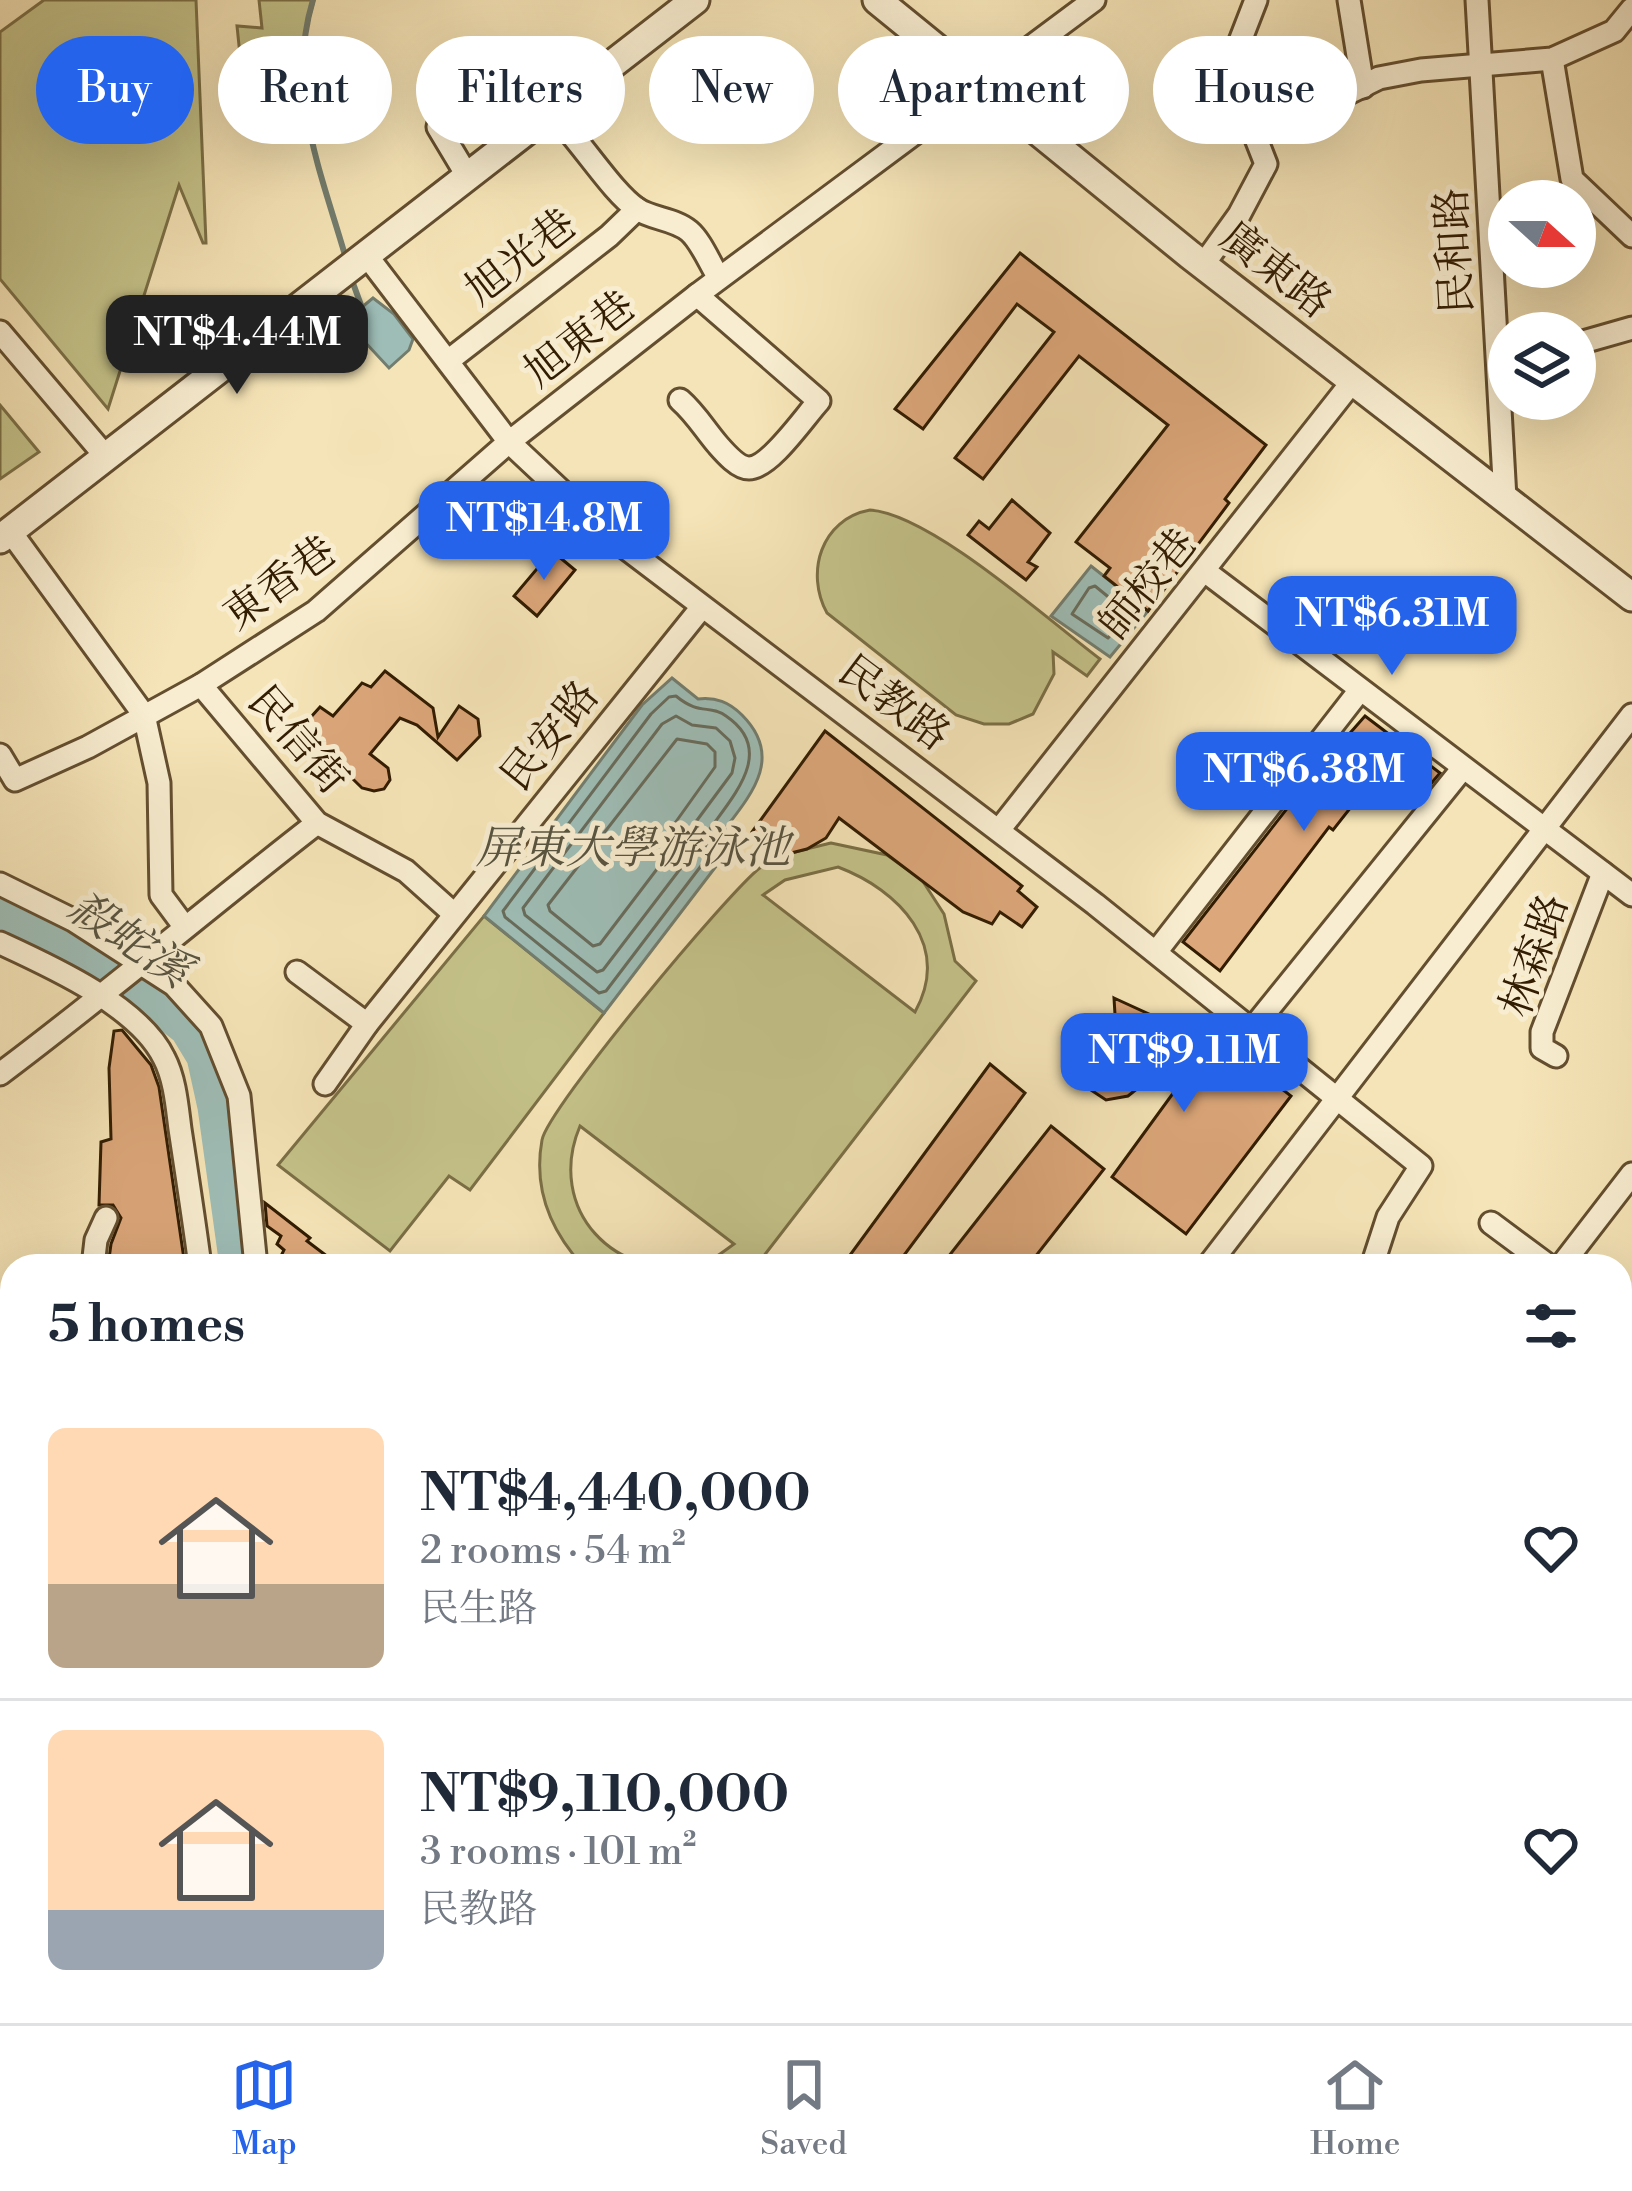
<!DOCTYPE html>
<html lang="en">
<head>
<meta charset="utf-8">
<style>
  :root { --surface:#fff; --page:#f6f6f7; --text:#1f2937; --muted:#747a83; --line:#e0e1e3; --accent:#2563eb }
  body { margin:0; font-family:"Libre Bodoni","Noto Serif TC",serif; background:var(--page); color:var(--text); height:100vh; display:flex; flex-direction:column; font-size:45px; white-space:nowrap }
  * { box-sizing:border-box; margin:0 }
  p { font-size:39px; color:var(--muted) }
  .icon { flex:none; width:66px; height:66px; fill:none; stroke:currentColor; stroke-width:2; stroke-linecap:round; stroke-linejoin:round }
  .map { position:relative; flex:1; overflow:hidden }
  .panel { position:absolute; left:0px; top:1254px; width:1632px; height:771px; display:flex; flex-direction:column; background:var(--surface); border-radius:36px 36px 0 0; box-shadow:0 12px 48px #0002 }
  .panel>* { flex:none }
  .hud { position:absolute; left:36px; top:36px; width:1560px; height:108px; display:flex; gap:24px }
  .needle { width:78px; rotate:111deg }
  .tools { position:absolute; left:1488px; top:180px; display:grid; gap:24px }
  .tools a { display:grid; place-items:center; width:108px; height:108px; border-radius:50%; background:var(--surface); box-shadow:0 12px 48px #0002; font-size:60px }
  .price { position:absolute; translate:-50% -102px; padding:0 27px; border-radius:24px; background:var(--accent); color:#fff; font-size:39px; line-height:78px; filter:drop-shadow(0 3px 6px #0008) }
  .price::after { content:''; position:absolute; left:50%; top:72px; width:36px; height:27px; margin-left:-18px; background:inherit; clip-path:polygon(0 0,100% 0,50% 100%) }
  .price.current { background:#222; color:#fff }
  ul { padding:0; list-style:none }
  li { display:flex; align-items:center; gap:36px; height:300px; padding:0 48px }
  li+li { border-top:3px solid var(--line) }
  li span { display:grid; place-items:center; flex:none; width:336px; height:240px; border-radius:18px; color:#555 }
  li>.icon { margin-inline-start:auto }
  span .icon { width:144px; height:144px; fill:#fffc; stroke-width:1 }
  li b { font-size:51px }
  h2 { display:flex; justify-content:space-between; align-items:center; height:144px; padding:0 48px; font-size:51px }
  .pill { padding:0 42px; border-radius:54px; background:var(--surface); box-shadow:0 12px 48px #0002; font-size:42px; line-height:108px }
  .pill.current { background:var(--accent); color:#fff }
  .dock { display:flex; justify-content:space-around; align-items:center; height:168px; border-top:3px solid var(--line); background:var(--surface); font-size:33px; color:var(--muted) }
  .dock a { display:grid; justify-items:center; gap:6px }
  .dock .current { color:var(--accent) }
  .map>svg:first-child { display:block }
  .green { fill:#c4c289; stroke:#7b6f46; stroke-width:3; fill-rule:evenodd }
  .water { fill:#9ebdb6; stroke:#737d6e; stroke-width:3 }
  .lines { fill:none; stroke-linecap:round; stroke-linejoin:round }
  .shore { stroke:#686c5c; stroke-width:3 }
  .stream { stroke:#737d6e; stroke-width:6 }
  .river { stroke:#9ebdb6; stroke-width:33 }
  .building { fill:#dca77a; stroke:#321c02; stroke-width:3 }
  .minor-casing { stroke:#634e2f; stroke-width:27 }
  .tertiary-casing { stroke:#634e2f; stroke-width:33 }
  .minor { stroke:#f8edd0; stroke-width:21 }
  .tertiary { stroke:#f8edd0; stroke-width:27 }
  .labels { text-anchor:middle; stroke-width:10; stroke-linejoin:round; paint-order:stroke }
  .street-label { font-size:42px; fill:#321c02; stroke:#f8edd0 }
  .water-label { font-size:45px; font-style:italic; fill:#585441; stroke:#f8edd0 }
</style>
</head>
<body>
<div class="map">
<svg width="1632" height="2023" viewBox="0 0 1632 2023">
  <rect width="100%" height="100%" fill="#f5e4b7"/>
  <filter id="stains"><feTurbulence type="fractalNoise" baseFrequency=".00167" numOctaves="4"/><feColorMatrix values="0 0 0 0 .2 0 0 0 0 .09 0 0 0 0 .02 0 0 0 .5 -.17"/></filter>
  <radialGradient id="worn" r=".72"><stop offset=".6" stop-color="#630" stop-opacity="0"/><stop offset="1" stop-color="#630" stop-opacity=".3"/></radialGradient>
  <g class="green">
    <polygon points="44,0 196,0 206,243 203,243 179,185 108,409 0,279 0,32"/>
    <polygon points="259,0 314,0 303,42 306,127 245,104 237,26 262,28"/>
    <polygon points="0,405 39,452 0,479"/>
    <path d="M870 510C930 514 1047 619 1100 659L1087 676 1053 652 1054 674 1033 714 1009 724H984L956 715 827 613C805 573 821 519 870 510Z"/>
    <path d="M831 843 887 855 922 880 944 914 955 961 976 981 756 1266H583C551 1231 533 1189 542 1140 548 1108 729 891 761 867 782 853 807 849 831 843ZM838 867C899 890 952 945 915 1012L763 895 785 880ZM580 1126 734 1244C724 1251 713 1261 701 1264 615 1284 545 1209 580 1126Z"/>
    <polygon points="484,916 604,1013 470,1190 449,1176 390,1251 278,1165"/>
    <polygon points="1620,1779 1632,1789 1632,1945 1620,1926"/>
    <polygon points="1359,2013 1503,2013 1506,2023 1356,2023"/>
  </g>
  <g class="water">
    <polygon points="373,298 394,314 413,339 409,350 389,368 350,326 350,317"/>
    <polygon points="1091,566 1148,611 1110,657 1051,616"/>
    <path d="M672 678 698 699C716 697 729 702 742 715 788 761 745 801 715 842L727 852 604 1013 484 916 642 705Z"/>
    <path d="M1522 2013H1608C1589 2023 1542 2023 1522 2013Z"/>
  </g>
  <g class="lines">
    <g class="shore">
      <polygon points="1095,586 1128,613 1108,638 1072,614 1089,588"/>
      <path d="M676 696C700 716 709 704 726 716 779 752 729 800 705 836L707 858 606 991 599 993 505 917 503 911 651 714 669 697Z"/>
      <polygon points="676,716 692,725 716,728 730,741 735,758 732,773 692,827 690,856 603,970 597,972 525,915 523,908 662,724"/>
      <polygon points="677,739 707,744 715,752 715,767 675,823 670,852 600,944 593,946 550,911 548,905"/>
    </g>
    <g class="stream">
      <path d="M313 0C285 92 322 174 347 262"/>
      <polyline points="350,275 361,305"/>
    </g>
    <g class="river">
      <polyline points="0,910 127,982 186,1029 203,1057 214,1107 236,1266"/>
      <polyline points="302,2023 302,2013"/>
    </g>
  </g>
  <g class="building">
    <polygon points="1020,253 1266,445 1225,499 1229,503 1148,611 1104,576 1110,568 1076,542 1168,425 1079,356 983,479 955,458 1054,332 1017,304 923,429 895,409"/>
    <polygon points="1012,500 1050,533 1028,562 1037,567 1026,580 968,535 979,521 989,529"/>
    <polygon points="552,551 575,570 537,616 514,596"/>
    <polygon points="385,671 433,708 438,737 459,706 478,719 480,736 457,760 417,725 400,718 370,754 388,768 390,780 384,789 374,791 362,788 301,728 320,707 333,716 362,683 371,687"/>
    <polygon points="1365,716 1440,773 1419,798 1381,769 1333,830 1329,827 1220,971 1183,942 1314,774"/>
    <polygon points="825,731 1022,886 1018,891 1037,907 1022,927 1000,912 992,924 963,912 839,818 826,838 807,849 783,855 752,832"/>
    <polygon points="1114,998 1162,1020 1194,1065 1215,1037 1291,1096 1186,1234 1112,1177 1190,1070 1162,1076 1153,1051 1138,1088 1128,1096 1106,1100 1082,1084 1080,1076 1088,1053 1117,1047"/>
    <polygon points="122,1030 151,1065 159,1087 185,1266 108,1266 111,1244 121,1218 113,1205 99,1205 101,1142 111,1139 109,1068 114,1031"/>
    <polygon points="990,1064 1025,1093 896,1266 842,1266"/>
    <polygon points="1051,1126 1104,1169 1028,1266 941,1266"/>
    <polygon points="265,1203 310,1238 307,1241 340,1266 276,1266 284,1250 277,1244 281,1236 267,1226"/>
  </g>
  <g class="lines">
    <g class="minor-casing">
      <g id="minor">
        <polyline points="1349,0 1363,87"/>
        <polyline points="1477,0 1505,498"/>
        <polyline points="1552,59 1572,179 1632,236"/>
        <polyline points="1256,134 1301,122 1320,107 1379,78 1421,70 1552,59 1614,31 1632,9"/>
        <path d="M468 177 438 127C441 110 451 102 464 91 529 37 591 178 637 209 652 219 675 219 689 231 701 241 710 264 719 278"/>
        <polyline points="367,256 509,442 606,533 1095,904 1421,1166 1388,1217 1372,1266"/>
        <polyline points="1203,265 1239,215 1266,164 1242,103 1237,49 1256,0"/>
        <polyline points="0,332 107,458"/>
        <polyline points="1583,342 1632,328"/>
        <polyline points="448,361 609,236 637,209"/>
        <path d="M680 400C696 414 705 430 718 445 725 453 738 468 749 468 770 468 805 416 819 401L697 295"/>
        <polyline points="10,531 144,715 159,783 161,895 184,926"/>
        <polyline points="1206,572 1632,895"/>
        <polyline points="201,685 317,823 406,871 454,914"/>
        <polyline points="0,755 15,780 88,747 201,685 316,611 509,442 697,295 1094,0"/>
        <polyline points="999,830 1352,382"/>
        <polyline points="0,884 73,920 174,985 211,1026 239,1096 256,1266"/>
        <path d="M0 943C50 966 139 1006 164 1058 175 1079 177 1106 180 1129 187 1175 194 1220 200 1266"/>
        <polyline points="1156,952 1360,690"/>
        <polyline points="297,972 367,1024"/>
        <polyline points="1253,1028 1463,768"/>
        <polyline points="1556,1056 1542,1048 1542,1032 1603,873"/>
        <path d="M0 1074C108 993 210 906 317 823"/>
        <polyline points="325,1084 367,1024 702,607"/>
        <polyline points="1491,1223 1549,1266"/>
        <polyline points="93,1266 96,1240 106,1218"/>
        <polyline points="1208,1266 1632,715"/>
        <polyline points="1561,1266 1632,1174"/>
        <polyline points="0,1352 12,1343"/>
        <polyline points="0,1427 12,1444"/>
        <polyline points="1620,1457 1632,1461"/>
        <polyline points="1620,1736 1632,1745"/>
        <polyline points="324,2013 325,2023"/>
        <polyline points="618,2013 627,2023"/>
        <polyline points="252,2023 253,2013"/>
      </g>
    </g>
    <g class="tertiary-casing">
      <g id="tertiary">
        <polyline points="877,0 1190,255 1632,597"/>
        <polyline points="0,539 695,0"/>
      </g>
    </g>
    <use href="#minor" class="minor"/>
    <use href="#tertiary" class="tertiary"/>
  </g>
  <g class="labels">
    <g class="street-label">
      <text transform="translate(1453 251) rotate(-93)" y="15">民和路</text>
      <text transform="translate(520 256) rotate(-38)" y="15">旭光巷</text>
      <text transform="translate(1277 269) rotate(38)" y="15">廣東路</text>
      <text transform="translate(579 338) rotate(-38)" y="15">旭東巷</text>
      <text transform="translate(279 582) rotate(-36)" y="15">東香巷</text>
      <text transform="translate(1147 583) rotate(-51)" y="15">師校巷</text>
      <text transform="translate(895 702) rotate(37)" y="15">民教路</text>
      <text transform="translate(549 735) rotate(-51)" y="15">民安路</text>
      <text transform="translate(299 739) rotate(49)" y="15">民信街</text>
      <text transform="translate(1533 955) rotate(-71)" y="15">林森路</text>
    </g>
    <g class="water-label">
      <text x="633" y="863">屏東大學游泳池</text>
      <text transform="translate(130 938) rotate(33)" y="16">殺蛇溪</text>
    </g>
  </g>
  <rect width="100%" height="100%" filter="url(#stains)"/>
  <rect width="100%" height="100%" fill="url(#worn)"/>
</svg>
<div class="tools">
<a><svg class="needle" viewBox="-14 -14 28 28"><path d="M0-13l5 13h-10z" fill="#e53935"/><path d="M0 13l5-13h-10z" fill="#747a83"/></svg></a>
<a><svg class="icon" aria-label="layers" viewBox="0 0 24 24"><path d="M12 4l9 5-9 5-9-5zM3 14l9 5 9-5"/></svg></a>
</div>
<b class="price current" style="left:237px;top:397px">NT$4.44M</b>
<b class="price" style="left:544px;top:583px">NT$14.8M</b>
<b class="price" style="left:1392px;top:678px">NT$6.31M</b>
<b class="price" style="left:1304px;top:834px">NT$6.38M</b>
<b class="price" style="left:1184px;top:1115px">NT$9.11M</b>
<div class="hud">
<a class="pill current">Buy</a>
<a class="pill">Rent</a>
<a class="pill">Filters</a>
<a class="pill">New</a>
<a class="pill">Apartment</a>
<a class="pill">House</a>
</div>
<section class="panel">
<h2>5 homes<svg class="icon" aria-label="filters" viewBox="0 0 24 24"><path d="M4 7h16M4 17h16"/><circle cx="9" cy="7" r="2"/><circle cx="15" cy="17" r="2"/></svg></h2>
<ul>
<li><span style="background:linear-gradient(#ffd9b3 65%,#b9a48a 0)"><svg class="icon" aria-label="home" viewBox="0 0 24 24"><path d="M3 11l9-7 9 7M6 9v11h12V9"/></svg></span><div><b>NT$4,440,000</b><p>2 rooms · 54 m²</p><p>民生路</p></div><svg class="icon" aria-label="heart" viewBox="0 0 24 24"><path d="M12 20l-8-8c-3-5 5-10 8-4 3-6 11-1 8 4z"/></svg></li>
<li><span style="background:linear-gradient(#ffd9b3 75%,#9aa5b1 0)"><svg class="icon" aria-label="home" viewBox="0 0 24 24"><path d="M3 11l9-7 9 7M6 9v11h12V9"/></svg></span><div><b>NT$9,110,000</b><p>3 rooms · 101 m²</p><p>民教路</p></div><svg class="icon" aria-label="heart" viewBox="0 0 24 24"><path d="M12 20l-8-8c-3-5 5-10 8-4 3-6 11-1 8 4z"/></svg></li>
</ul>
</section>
</div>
<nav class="dock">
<a class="current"><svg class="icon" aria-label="map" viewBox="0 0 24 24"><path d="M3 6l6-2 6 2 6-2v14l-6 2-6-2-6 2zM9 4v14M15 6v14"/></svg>Map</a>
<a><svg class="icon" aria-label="saved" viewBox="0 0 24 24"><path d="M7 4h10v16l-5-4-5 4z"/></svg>Saved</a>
<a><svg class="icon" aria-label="home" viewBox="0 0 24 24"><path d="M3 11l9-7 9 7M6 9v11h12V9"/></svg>Home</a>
</nav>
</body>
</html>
